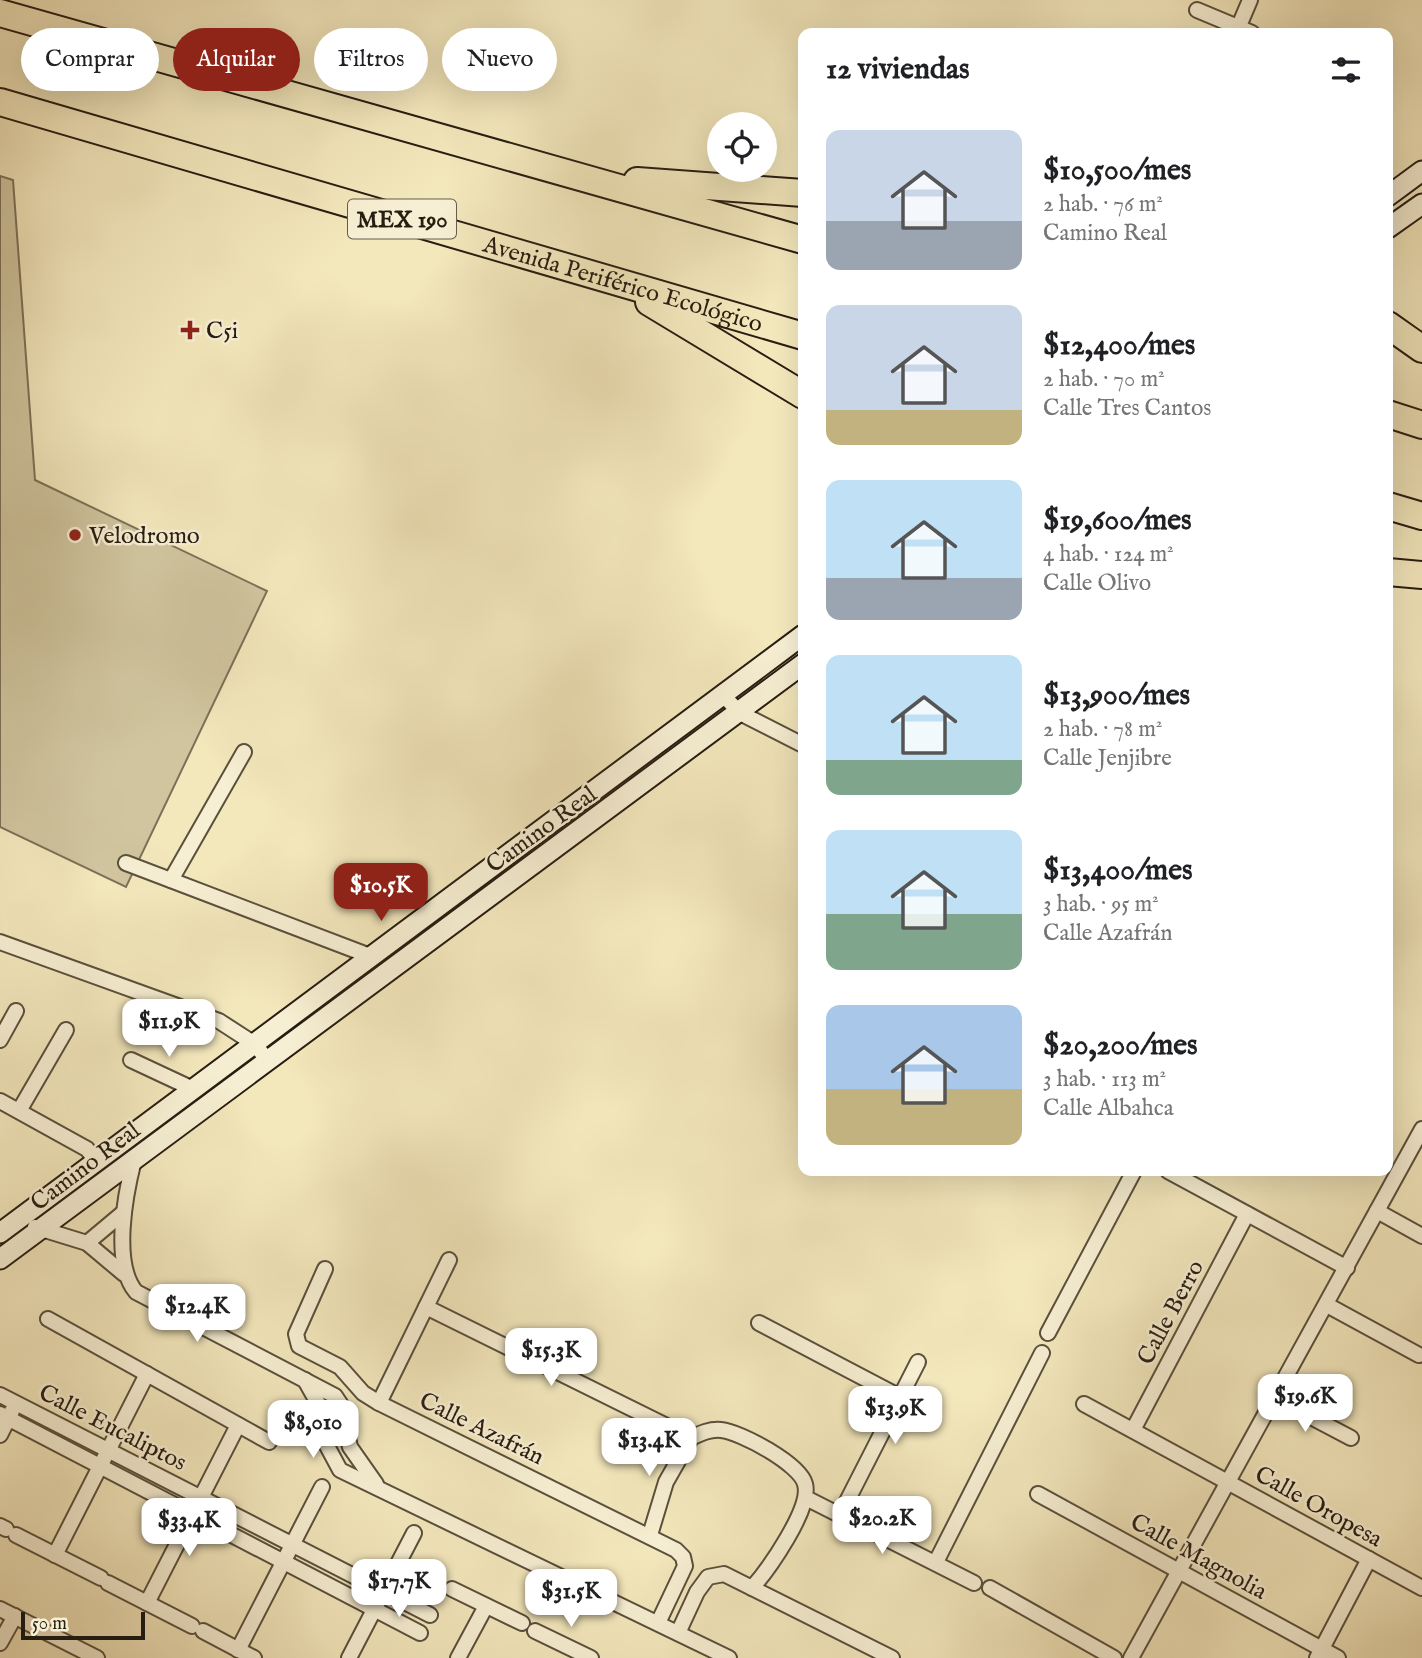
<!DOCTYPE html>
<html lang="es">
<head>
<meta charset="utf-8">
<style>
  :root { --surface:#fff; --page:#f6f6f6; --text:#202124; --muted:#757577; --accent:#8f2418 }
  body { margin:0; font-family:"IM FELL English",serif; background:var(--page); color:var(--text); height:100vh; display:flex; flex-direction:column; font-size:26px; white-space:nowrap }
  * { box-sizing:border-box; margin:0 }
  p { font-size:23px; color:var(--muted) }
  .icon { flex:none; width:38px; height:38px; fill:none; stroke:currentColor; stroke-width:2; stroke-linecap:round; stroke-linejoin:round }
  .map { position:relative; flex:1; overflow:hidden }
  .details { position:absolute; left:798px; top:28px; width:595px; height:1148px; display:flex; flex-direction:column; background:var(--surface); border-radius:14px; box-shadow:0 7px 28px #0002 }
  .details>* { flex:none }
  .guide { position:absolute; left:21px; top:28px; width:665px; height:63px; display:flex; gap:14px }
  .fabs { position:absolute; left:707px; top:112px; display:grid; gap:14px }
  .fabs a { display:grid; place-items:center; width:70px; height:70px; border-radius:50%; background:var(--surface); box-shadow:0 7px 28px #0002; font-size:35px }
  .scale { position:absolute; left:21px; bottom:18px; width:124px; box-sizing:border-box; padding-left:7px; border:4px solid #271d11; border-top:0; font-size:19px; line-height:24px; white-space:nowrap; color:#271d11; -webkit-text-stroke:5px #f7efd3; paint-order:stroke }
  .price { position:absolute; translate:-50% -60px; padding:0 16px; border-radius:14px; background:#fff; color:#222; font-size:23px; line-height:46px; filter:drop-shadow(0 2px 4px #0008) }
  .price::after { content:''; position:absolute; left:50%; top:42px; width:21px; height:16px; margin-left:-10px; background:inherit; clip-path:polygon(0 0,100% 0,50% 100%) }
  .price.selected { background:var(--accent); color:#fff }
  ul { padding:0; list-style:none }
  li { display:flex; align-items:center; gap:21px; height:175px; padding:0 28px }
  li span { display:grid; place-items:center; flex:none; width:196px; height:140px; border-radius:14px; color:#555 }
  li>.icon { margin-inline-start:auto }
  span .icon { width:84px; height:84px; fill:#fffc; stroke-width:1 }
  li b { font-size:30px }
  h2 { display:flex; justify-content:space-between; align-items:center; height:84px; padding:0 28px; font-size:30px }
  .pill { padding:0 24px; border-radius:32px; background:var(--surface); box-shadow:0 7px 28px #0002; font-size:24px; line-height:63px }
  .pill.selected { background:var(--accent); color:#fff }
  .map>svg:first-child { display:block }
  .green { fill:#d0c59f; stroke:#7c7158; stroke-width:2 }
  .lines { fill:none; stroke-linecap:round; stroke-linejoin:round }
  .street-casing { stroke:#5a503c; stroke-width:18 }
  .secondary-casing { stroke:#271d11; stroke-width:23 }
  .highway-casing { stroke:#271d11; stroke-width:30 }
  .street { stroke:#f7efd3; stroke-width:14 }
  .secondary { stroke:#f7efd3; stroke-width:19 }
  .highway { stroke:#f3e7bc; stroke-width:26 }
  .poi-dot { fill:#8f2418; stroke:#f7efd3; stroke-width:2.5 }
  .labels { text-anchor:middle; stroke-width:5; stroke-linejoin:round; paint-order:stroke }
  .shield { fill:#f7efd3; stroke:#655c4b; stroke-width:2 }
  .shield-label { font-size:23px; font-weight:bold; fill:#271d11 }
  .street-label { font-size:24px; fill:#271d11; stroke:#f7efd3 }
  .poi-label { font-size:24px; fill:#271d11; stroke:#f7efd3; text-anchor:start }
</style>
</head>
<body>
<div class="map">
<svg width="1422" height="1658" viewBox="0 0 1422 1658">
  <rect width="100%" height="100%" fill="#f3e7bc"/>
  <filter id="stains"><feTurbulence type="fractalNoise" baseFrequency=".00286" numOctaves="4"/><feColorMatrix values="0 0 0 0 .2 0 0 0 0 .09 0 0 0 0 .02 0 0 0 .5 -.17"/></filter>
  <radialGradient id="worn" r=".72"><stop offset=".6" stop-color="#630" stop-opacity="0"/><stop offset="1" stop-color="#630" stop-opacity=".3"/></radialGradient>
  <polygon class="green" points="0,176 13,180 35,480 267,591 126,887 0,827"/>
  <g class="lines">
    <g class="street-casing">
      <g id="street">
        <polyline points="1197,10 1252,33"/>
        <polyline points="1239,26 1250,0"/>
        <polyline points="723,695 740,713 803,745"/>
        <polyline points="126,863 370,956"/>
        <polyline points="171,880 244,752"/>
        <polyline points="0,942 219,1021 253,1043 268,1060"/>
        <polyline points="0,1040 16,1011"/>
        <polyline points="131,1060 193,1089"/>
        <polyline points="0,1101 87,1149 96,1161"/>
        <polyline points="19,1111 66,1030"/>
        <path d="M134 1160C125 1195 112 1264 136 1292L335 1396 341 1405 350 1447 376 1484"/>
        <polyline points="1168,1171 1347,1268"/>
        <polyline points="1377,1211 1422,1236"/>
        <polyline points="35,1227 87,1243 124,1274"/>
        <polyline points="87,1243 124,1212"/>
        <polyline points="325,1269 296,1334 299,1346 340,1367 363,1393 379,1403 676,1550 683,1557 685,1566 658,1623"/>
        <polyline points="1327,1305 1419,1355"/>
        <polyline points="426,1307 691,1438"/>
        <polyline points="48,1319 269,1442"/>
        <polyline points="759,1323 900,1397"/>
        <polyline points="1048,1333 1134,1171"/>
        <polyline points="305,1380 319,1405 326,1444 340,1470 729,1658"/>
        <polyline points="0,1395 430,1615"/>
        <polyline points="1275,1398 1351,1438"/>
        <polyline points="379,1403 449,1260"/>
        <polyline points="1084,1404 1422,1588"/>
        <polyline points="0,1414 420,1633"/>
        <polyline points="1133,1430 1247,1214"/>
        <polyline points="0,1435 12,1411"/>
        <path d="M691 1438C701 1433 710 1429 721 1430 741 1432 800 1464 805 1484 812 1508 768 1570 752 1588"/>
        <polyline points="1038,1494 1338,1658"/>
        <polyline points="806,1498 974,1583"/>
        <polyline points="840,1515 918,1362"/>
        <polyline points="0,1526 6,1529"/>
        <polyline points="16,1535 101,1578"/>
        <polyline points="650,1535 666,1482 691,1438"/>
        <polyline points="55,1555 147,1374"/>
        <polyline points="936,1562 1042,1353"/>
        <polyline points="108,1583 192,1626"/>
        <polyline points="990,1588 1114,1658"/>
        <polyline points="452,1589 522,1623"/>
        <polyline points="147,1603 238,1425"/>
        <polyline points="0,1609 97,1658"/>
        <polyline points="203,1631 254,1658"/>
        <polyline points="535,1631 591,1658"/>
        <polyline points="678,1633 697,1592 708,1577 724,1574 892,1658"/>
        <polyline points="0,1643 15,1616"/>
        <polyline points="238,1650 322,1487"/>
        <polyline points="349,1658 414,1533"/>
        <polyline points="458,1658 486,1606"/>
        <polyline points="1131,1658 1422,1129"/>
        <polyline points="1317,1658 1369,1559"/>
      </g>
    </g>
    <g class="secondary-casing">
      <g id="secondary">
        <polyline points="1388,196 1422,171"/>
        <polyline points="1388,228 1422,204"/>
        <polyline points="0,1233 803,635"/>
        <polyline points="0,1259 803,664"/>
      </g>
    </g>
    <g class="highway-casing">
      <g id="highway">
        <polyline points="0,13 803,240"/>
        <path id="s1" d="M0 102 803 336"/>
        <polyline points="637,181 803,193"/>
        <polyline points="649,302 803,395"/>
        <polyline points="1388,325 1422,349"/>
        <polyline points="1388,414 1422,425"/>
        <polyline points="1388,506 1422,516"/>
        <polyline points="1388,572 1422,575"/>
      </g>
    </g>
    <use href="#street" class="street"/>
    <use href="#secondary" class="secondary"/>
    <use href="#highway" class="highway"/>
  </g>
  <g class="poi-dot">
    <path d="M186.5 319.5h7v7h7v7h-7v7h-7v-7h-7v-7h7z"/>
    <circle cx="75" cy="535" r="7"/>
  </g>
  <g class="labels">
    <rect class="shield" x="348" y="199.5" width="108" height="39" rx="5"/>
    <g class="shield-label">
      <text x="402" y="227">MEX 190</text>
    </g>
    <g class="street-label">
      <text dy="8" stroke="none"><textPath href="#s1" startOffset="649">Avenida Periférico Ecológico</textPath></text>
      <text transform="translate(541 829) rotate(-36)" y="8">Camino Real</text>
      <text transform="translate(85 1166) rotate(-37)" y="8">Camino Real</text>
      <text transform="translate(1170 1312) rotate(-62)" y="8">Calle Berro</text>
      <text transform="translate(113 1427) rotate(27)" y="8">Calle Eucaliptos</text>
      <text transform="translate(482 1428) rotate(26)" y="8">Calle Azafrán</text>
      <text transform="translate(1319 1506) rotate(29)" y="8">Calle Oropesa</text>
      <text transform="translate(1199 1556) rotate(29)" y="8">Calle Magnolia</text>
    </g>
    <g class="poi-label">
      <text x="206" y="338">C5i</text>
      <text x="89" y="543">Velodromo</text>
    </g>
  </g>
  <rect width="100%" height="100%" filter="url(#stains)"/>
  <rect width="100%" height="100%" fill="url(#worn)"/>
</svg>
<div class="fabs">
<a><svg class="icon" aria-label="locate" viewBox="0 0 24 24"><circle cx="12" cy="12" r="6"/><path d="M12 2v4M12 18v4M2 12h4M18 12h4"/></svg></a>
</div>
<div class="scale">50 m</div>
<b class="price selected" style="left:381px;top:923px">$10.5K</b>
<b class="price" style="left:169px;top:1059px">$11.9K</b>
<b class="price" style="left:197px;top:1344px">$12.4K</b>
<b class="price" style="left:551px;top:1388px">$15.3K</b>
<b class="price" style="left:1305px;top:1434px">$19.6K</b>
<b class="price" style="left:895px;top:1446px">$13.9K</b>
<b class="price" style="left:313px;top:1460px">$8,010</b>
<b class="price" style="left:649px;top:1478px">$13.4K</b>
<b class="price" style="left:882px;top:1556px">$20.2K</b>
<b class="price" style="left:189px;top:1558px">$33.4K</b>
<b class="price" style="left:399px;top:1619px">$17.7K</b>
<b class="price" style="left:571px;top:1629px">$31.5K</b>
<div class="guide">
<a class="pill">Comprar</a>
<a class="pill selected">Alquilar</a>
<a class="pill">Filtros</a>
<a class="pill">Nuevo</a>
</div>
<section class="details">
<h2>12 viviendas<svg class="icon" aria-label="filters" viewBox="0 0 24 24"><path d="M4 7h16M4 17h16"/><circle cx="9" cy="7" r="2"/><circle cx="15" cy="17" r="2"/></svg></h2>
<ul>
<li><span style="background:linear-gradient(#c9d6e8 65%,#9aa5b1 0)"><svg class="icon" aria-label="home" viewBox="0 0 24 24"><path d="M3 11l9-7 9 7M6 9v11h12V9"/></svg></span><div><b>$10,500/mes</b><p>2 hab. · 76 m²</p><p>Camino Real</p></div></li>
<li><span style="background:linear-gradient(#c9d6e8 75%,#c2b280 0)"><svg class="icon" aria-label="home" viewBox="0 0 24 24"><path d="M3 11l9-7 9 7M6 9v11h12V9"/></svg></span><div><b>$12,400/mes</b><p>2 hab. · 70 m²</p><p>Calle Tres Cantos</p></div></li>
<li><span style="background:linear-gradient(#bfe0f5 70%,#9aa5b1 0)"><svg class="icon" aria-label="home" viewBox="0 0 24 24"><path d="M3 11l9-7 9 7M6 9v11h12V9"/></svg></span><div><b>$19,600/mes</b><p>4 hab. · 124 m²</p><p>Calle Olivo</p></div></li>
<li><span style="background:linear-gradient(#bfe0f5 75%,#7fa58c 0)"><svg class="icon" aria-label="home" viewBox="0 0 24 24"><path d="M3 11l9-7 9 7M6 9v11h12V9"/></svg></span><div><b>$13,900/mes</b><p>2 hab. · 78 m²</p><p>Calle Jenjibre</p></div></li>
<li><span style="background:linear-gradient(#bfe0f5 60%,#7fa58c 0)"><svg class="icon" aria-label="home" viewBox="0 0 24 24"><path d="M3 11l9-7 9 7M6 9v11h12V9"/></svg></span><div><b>$13,400/mes</b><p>3 hab. · 95 m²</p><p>Calle Azafrán</p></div></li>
<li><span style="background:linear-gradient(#a9c7e8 60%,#c2b280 0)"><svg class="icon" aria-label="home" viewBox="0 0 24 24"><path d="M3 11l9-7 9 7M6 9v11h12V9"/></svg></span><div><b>$20,200/mes</b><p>3 hab. · 113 m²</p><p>Calle Albahca</p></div></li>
</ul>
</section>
</div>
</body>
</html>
